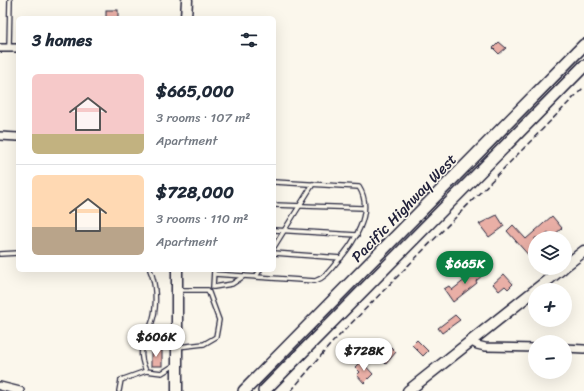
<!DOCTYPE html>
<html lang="en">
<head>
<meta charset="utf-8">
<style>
  :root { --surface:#fff; --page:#f2f2f3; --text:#1f2937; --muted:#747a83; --line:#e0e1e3; --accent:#0b8043 }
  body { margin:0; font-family:Sriracha,sans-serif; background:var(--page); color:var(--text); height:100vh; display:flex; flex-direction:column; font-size:15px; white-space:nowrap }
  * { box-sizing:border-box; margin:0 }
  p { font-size:13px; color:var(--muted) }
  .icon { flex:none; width:22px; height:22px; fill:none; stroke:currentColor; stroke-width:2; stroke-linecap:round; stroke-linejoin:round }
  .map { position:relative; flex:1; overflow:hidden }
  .sheet { position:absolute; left:16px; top:16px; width:260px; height:256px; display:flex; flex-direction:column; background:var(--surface); border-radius:6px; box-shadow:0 4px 16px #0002 }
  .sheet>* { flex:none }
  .controls { position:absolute; left:528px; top:231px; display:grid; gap:8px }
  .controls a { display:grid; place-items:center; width:44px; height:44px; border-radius:50%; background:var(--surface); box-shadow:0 4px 16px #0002; font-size:20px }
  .price { position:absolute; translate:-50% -34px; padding:0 9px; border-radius:14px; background:#fff; color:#222; font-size:13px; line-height:26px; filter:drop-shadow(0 1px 2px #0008) }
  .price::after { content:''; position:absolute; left:50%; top:24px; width:12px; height:9px; margin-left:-6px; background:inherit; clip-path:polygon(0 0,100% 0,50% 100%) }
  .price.active { background:var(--accent); color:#fff }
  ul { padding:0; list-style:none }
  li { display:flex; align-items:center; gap:12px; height:100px; padding:0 16px }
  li+li { border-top:1px solid var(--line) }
  li span { display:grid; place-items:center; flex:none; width:112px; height:80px; border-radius:6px; color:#555 }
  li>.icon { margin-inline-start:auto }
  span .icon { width:48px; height:48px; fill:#fffc; stroke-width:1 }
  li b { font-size:17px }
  h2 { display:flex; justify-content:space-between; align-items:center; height:48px; padding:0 16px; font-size:17px }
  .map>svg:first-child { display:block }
  .building { fill:#e9afa6; stroke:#22223b }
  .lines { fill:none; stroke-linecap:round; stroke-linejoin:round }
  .lane-casing { stroke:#22223b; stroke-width:6 }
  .street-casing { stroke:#22223b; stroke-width:10 }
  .secondary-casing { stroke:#22223b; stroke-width:13 }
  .primary-casing { stroke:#22223b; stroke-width:14 }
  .lane { stroke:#fbf7ec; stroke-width:3.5 }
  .street { stroke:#fbf7ec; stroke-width:7 }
  .secondary { stroke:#fbf7ec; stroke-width:10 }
  .primary { stroke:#fbf7ec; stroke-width:11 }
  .rail { stroke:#22223b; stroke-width:1.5; stroke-dasharray:6 3; stroke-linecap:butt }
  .labels { text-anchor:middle; stroke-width:3; stroke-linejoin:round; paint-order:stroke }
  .street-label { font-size:15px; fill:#22223b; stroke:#fbf7ec }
</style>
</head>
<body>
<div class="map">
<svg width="584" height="391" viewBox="0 0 584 391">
  <rect width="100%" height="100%" fill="#fbf7ec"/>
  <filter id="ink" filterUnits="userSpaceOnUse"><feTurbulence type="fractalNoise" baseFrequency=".025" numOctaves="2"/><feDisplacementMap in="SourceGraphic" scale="8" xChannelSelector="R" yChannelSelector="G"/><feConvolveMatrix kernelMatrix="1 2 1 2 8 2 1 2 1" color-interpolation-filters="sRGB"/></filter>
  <g filter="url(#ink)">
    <g class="building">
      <rect x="106" y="10" width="12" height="8"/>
      <polygon points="499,42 506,48 499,54 493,48"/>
      <polygon points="497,215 504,226 489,237 479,224"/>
      <polygon points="552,216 562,228 552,237 548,232 542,238 535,238 535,254 531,258 507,231 513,225 526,239"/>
      <polygon points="479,267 484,274 476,281 477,283 453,302 444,289 449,286 452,290 466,279 464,276"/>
      <polygon points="504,274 513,284 508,289 505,286 499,291 493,284"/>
      <polygon points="455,315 460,320 442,333 438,328"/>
      <polygon points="417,340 428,351 423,356 412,345"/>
      <polygon points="391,347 396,352 386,364 379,357"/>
      <rect x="151" y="350" width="11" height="16"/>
      <polygon points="361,361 373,374 364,383 357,375 360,372 355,367"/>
    </g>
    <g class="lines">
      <g class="lane-casing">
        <g id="lane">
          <polyline points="9,48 10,0"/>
          <polyline points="274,205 363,208"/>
          <polyline points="274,230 357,235"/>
          <polyline points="274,247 313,184"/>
          <polyline points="274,253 341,258"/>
          <polyline points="0,254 18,253"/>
          <path d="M150 270C156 283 157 305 153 319 147 340 135 347 146 371L162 373 176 364"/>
          <path d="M214 274 315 281C325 278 330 270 336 263 353 245 375 212 359 187L274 182"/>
          <polyline points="256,277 260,270"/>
          <polyline points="213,287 214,270"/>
          <polyline points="214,287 232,284 244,276"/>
          <polyline points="178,290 208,290 219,320 216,337 204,344 178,347"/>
          <polyline points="119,391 121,380 146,371"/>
        </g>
      </g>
      <g class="street-casing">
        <g id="street">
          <polyline points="0,48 18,48"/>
          <polyline points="0,136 18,137"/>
          <polyline points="470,341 477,345 485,347 535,348"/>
          <polyline points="565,348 584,349"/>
          <polyline points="0,386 20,391"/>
        </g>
      </g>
      <g class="secondary-casing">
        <g id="secondary">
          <polyline points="186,18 187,0"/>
          <polyline points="565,266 584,251"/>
          <polyline points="177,391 177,270"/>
          <polyline points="408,391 563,268"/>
        </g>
      </g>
      <g class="primary-casing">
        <g id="primary">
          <polyline points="244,391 584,45"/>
          <polyline points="264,391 584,66"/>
        </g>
      </g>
      <use href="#lane" class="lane"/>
      <use href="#street" class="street"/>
      <use href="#secondary" class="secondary"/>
      <use href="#primary" class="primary"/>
      <polyline class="rail" points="291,391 330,345 584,87"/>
    </g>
  </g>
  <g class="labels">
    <g class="street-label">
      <text transform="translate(404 208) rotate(-46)" y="5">Pacific Highway West</text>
    </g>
  </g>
</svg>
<div class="controls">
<a><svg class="icon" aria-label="layers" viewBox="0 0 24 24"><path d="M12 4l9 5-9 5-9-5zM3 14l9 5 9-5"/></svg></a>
<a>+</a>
<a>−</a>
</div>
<b class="price active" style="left:465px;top:285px">$665K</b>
<b class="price" style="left:156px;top:358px">$606K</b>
<b class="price" style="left:364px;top:372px">$728K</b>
<section class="sheet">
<h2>3 homes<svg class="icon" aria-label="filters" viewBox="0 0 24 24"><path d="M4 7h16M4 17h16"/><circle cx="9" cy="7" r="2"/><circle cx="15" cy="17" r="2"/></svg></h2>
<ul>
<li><span style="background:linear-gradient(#f6c9c9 75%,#c2b280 0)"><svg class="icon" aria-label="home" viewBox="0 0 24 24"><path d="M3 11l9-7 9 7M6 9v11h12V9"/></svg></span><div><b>$665,000</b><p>3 rooms · 107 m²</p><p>Apartment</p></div></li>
<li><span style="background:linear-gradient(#ffd9b3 65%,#b9a48a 0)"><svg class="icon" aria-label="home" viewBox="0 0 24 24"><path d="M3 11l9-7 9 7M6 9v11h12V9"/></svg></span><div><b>$728,000</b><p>3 rooms · 110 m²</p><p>Apartment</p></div></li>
</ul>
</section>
</div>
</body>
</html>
